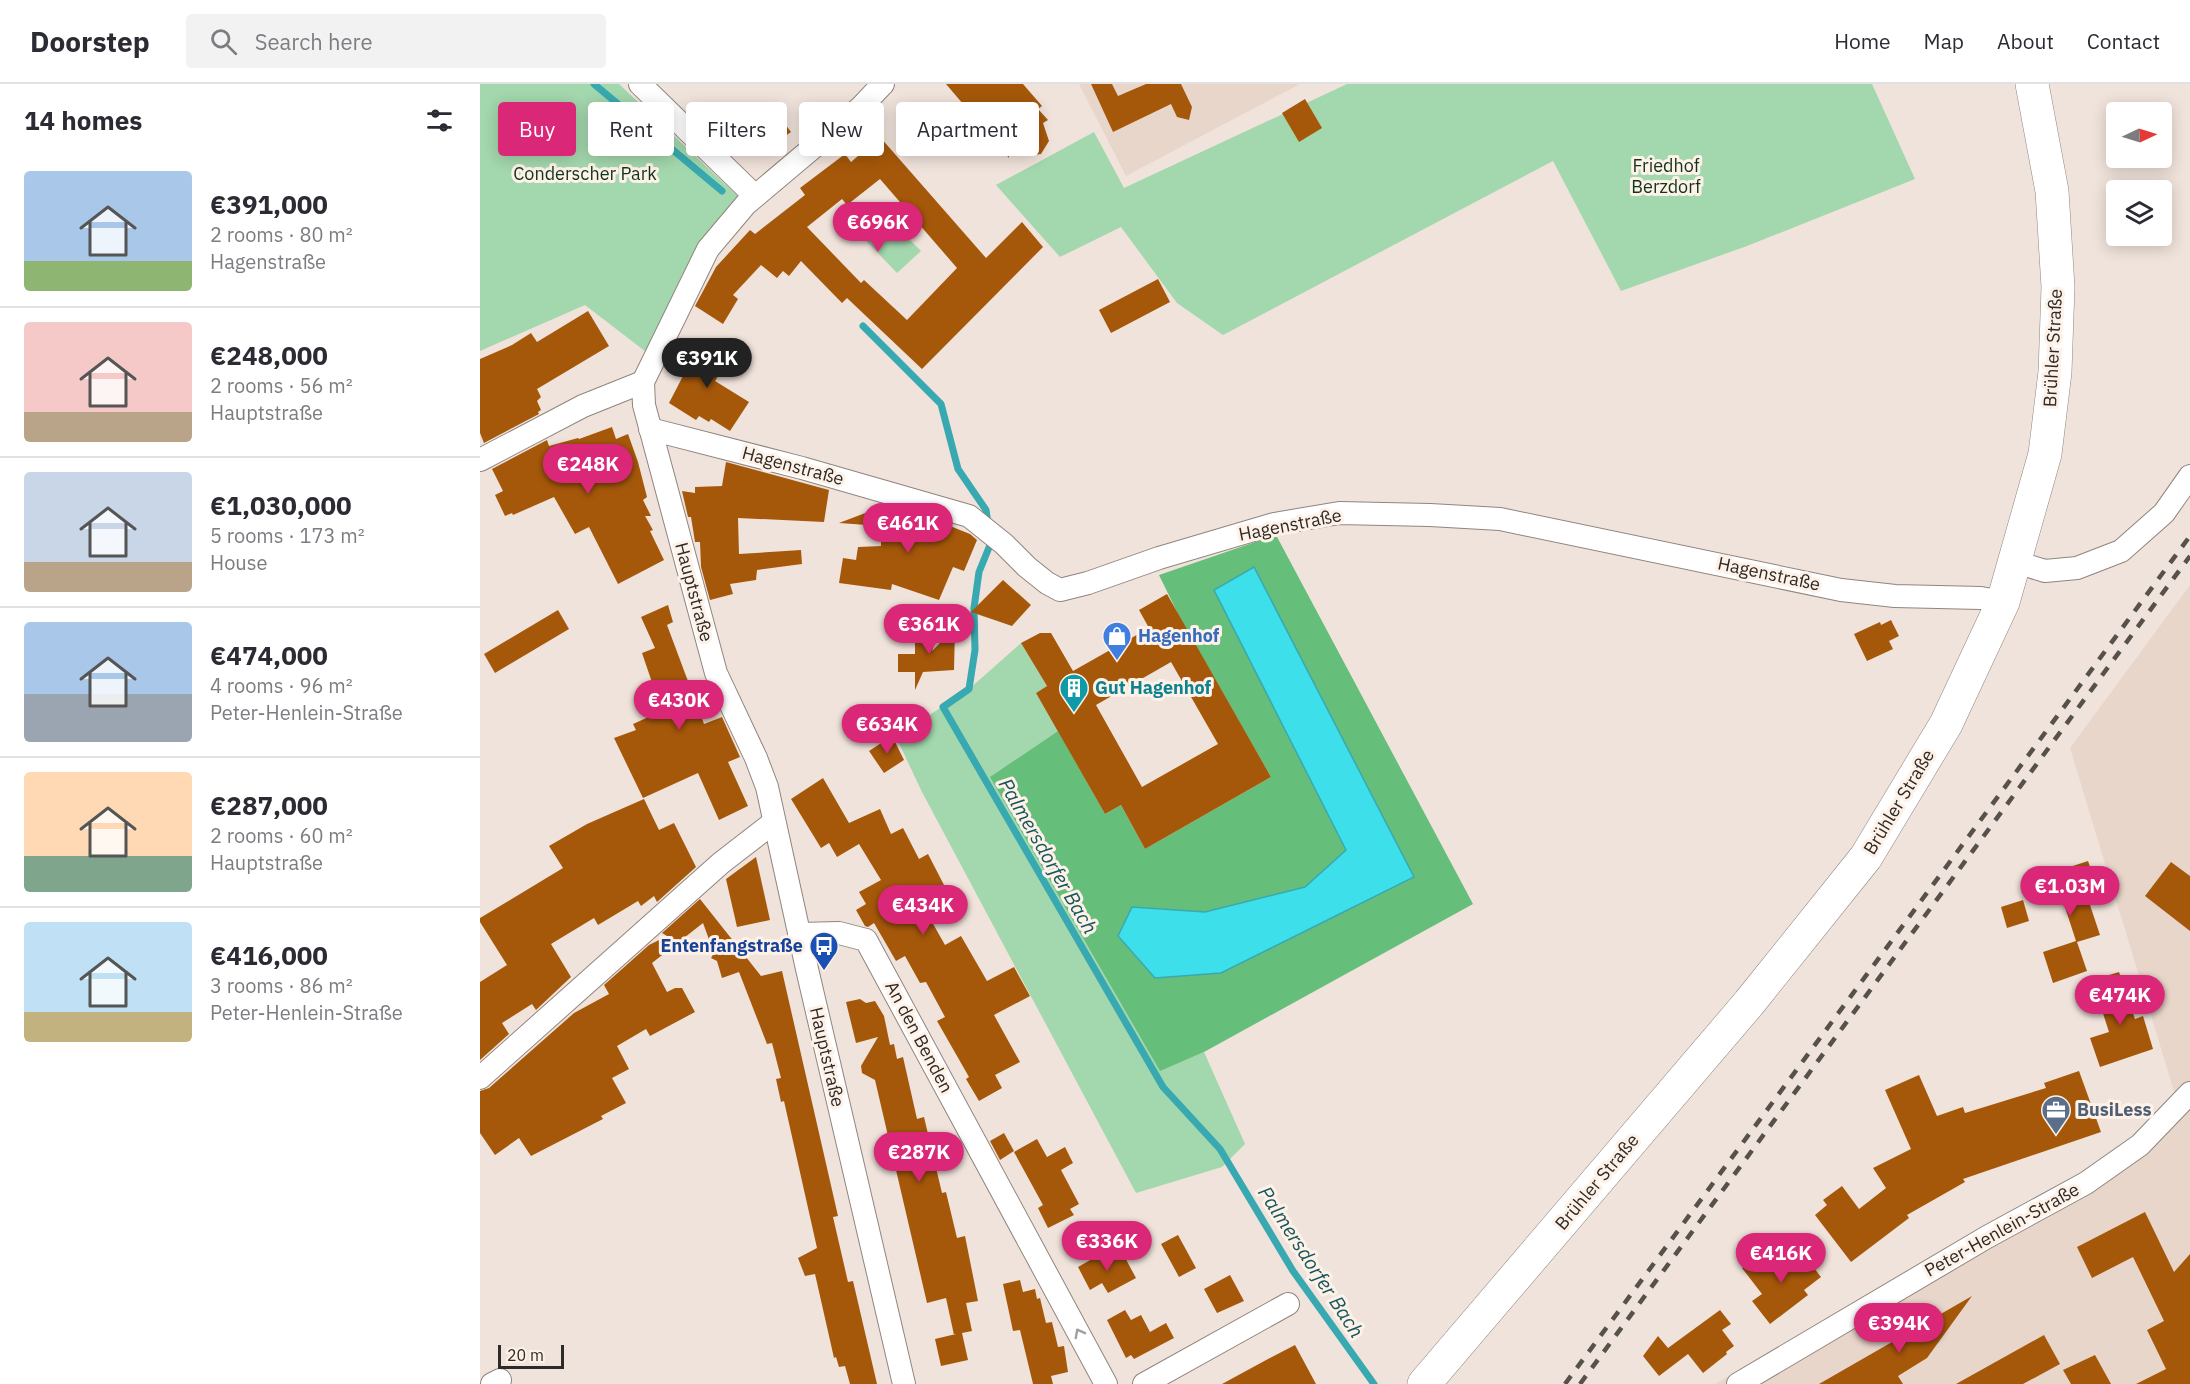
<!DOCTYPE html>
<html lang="en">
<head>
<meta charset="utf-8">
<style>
  :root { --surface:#fff; --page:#f2f2f3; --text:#2b2b33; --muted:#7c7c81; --line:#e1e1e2; --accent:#db2777 }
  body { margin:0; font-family:"IBM Plex Sans",sans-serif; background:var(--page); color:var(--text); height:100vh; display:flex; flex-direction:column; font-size:22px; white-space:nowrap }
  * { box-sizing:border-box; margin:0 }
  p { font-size:20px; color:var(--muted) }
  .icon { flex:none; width:33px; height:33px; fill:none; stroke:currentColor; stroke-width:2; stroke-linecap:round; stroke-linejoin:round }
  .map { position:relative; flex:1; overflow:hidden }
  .panel { display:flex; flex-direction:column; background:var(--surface); width:480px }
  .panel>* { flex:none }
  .hud { position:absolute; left:18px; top:18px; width:570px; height:54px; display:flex; gap:12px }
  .needle { width:39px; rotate:86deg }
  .fabs { position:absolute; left:1626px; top:18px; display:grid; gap:12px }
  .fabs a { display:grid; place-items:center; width:66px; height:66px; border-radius:6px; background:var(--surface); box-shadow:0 3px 15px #0003; font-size:30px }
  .scale { position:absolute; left:18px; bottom:15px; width:66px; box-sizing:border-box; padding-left:6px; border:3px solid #2e2a27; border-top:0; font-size:16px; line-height:21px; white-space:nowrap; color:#2e2a27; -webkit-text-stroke:4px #fdf1e8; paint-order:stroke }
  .price { position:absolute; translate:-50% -51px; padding:0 14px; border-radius:21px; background:var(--accent); color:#fff; font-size:20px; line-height:39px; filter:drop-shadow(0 2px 3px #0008) }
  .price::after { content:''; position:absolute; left:50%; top:36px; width:18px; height:14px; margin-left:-9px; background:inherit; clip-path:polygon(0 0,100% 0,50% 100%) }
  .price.current { background:#222; color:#fff }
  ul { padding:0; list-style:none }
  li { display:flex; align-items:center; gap:18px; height:150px; padding:0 24px }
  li+li { border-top:2px solid var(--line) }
  li span { display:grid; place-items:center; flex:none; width:168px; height:120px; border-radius:6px; color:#555 }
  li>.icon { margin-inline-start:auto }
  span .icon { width:72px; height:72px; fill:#fffc; stroke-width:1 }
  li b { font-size:26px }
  h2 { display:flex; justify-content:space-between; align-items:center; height:72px; padding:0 24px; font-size:26px }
  .pill { padding:0 21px; border-radius:6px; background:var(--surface); box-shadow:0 3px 15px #0003; font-size:21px; line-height:54px }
  .pill.current { background:var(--accent); color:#fff }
  header { display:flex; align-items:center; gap:36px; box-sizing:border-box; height:84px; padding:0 30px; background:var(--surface); border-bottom:2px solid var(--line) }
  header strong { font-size:28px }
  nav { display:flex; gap:33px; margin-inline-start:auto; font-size:21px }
  .search { width:420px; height:54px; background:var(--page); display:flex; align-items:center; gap:15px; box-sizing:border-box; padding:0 21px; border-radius:6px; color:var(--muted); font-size:22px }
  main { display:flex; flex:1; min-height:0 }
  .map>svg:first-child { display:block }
  .built { fill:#e9d6ca }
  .green { fill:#a3d7ad }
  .forest { fill:#66be7b; fill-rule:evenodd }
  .water { fill:#3cdfea; stroke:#38a9b0; stroke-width:1.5 }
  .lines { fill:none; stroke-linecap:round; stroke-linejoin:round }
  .stream { stroke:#38a9b0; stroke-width:7 }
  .building { fill:#a6580a; fill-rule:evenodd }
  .minor-casing { stroke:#90857e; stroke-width:24 }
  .secondary-casing { stroke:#90857e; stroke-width:34 }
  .minor { stroke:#fff; stroke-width:22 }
  .secondary { stroke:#fff; stroke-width:33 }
  .rail { stroke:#57514d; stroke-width:4.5; stroke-dasharray:10 10; stroke-linecap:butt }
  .oneway { stroke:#a19f9e }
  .labels { text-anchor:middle; stroke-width:6; stroke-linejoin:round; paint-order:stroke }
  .park-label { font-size:18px; fill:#10351b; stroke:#fdf1e8 }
  .street-label { font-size:18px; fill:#2e2a27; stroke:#fdf1e8 }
  .shop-label { font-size:18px; font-weight:bold; fill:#366cbe; stroke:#fdf1e8; text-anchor:start }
  .culture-label { font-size:18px; font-weight:bold; fill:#0d838f; stroke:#fdf1e8; text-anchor:start }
  .transit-label { font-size:18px; font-weight:bold; fill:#164399; stroke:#fdf1e8; text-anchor:end }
  .service-label { font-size:18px; font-weight:bold; fill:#4e5e75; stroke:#fdf1e8; text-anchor:start }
  .water-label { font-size:20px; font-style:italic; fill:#15575b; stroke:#fdf1e8 }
</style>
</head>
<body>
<header>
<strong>Doorstep</strong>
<div class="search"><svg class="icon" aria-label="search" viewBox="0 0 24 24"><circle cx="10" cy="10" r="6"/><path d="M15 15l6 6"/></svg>Search here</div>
<nav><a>Home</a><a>Map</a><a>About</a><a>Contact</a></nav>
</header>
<main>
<section class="panel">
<h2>14 homes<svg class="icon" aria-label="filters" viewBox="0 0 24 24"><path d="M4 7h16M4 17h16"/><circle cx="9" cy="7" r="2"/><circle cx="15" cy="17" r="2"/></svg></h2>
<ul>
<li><span style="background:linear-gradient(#a9c7e8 75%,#8fb573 0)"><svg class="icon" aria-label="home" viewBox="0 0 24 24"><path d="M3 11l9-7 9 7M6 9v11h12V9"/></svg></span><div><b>€391,000</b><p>2 rooms · 80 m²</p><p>Hagenstraße</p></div></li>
<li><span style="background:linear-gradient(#f6c9c9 75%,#b9a48a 0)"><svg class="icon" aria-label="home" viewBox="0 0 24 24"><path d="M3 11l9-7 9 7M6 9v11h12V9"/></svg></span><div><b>€248,000</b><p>2 rooms · 56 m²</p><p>Hauptstraße</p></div></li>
<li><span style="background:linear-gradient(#c9d6e8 75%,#b9a48a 0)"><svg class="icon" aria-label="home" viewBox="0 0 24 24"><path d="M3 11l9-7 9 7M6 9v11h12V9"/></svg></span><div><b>€1,030,000</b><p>5 rooms · 173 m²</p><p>House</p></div></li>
<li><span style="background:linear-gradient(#a9c7e8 60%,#9aa5b1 0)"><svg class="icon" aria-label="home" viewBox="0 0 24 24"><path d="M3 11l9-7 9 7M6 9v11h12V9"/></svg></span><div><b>€474,000</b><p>4 rooms · 96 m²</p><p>Peter-Henlein-Straße</p></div></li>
<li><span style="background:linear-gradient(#ffd9b3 70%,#7fa58c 0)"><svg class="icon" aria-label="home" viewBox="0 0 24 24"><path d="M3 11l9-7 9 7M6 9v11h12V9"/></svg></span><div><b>€287,000</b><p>2 rooms · 60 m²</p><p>Hauptstraße</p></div></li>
<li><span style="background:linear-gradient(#bfe0f5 75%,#c2b280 0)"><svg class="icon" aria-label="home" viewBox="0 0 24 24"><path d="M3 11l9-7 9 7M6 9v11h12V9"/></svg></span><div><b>€416,000</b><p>3 rooms · 86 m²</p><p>Peter-Henlein-Straße</p></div></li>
</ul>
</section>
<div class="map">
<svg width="1710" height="1300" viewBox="0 0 1710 1300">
  <rect width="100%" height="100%" fill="#f0e3db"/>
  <g class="built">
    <polygon points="599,0 820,0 646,92"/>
    <polygon points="1710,501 1710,1300 1235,1300 1630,1074 1696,1014 1590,664"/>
  </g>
  <g class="green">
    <polygon points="0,0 139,0 264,118 170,271 105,221 0,267"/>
    <polygon points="867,0 1392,0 1435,95 1267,162 1141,207 1073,77 743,251 697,219 641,143 580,173 516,101 614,48 644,104"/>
    <polygon points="398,124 441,167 417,189 376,146"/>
    <polygon points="541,559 567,602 556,609 578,647 511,693 681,986 724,968 765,1060 742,1083 656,1109 442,708 416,653 489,605"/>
  </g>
  <path class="forest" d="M796 451 993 820 724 968 680 987 510 693 578 647 625 730 641 721 665 765 791 693 701 536 679 491ZM774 483 934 793 638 852 653 823 725 828 825 803 866 766 734 506Z"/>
  <polygon class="water" points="774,483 934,793 741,889 675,894 638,852 652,823 725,828 825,803 866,766 734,506"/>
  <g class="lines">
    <g class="stream">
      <polyline points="114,0 242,107"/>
      <polyline points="383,242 461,320 478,385 506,426 508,439"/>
      <polyline points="510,456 510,461 499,488 494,524 495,566 489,605 463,623 683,1003 740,1065 813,1187 894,1300"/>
    </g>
  </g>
  <g class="building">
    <polygon points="466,0 543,0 562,22 558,25 568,36 563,39 569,57 561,70 547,72 528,62 529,74"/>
    <polygon points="611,0 632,0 638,12 666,0 701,0 712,23 709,36 697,33 691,20 633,48"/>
    <polygon points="825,15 842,44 819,58 802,29"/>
    <polygon points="296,28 311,48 279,71 265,52"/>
    <path d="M400 53 506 174 542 138 563 163 442 285 367 214 362 219 321 177 309 192 303 187 297 194 281 181 253 211 258 215 243 240 215 222 236 183 270 146 275 150 325 111 320 104 365 70 371 78ZM400 95 477 184 427 236 384 196 381 199 327 143 362 115 367 121Z"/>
    <polygon points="678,195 690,218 631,249 619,226"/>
    <polygon points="108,227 129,262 57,305 61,313 57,317 61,326 58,328 59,330 4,359 0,349 0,275 32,261 51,249 57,258"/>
    <polygon points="216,257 248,277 235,297 269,318 250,347 231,335 229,338 219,332 216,336 189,319 203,292 201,291 203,288 198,285"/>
    <polygon points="132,343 136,355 148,350 158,378 167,413 163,416 171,432 165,432 173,446 170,447 184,476 138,500 109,443 95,450 74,413 33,431 32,429 25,432 15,411 23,407 12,385 67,356 69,362 98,354 99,355"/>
    <polygon points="246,378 349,406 344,438 258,434 259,470 321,466 322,480 277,486 276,496 250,500 253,510 230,516 221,483 220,458 215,458 211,433 208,433 202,407 215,409 215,403 242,402"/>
    <polygon points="401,421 412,427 432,430 455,436 490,450 497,456 484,487 473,483 459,516 412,500 411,506 359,499 363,474 376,476 378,463 401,462 401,442 359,439 401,423"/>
    <polygon points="523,496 551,521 532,542 491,528"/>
    <path d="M687 510 791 693 665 765 641 721 625 730 556 609 567 602 541 559 560 549H571L593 587 669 544 659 526ZM691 578 738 660 662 703 616 621Z"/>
    <polygon points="188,521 193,538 187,541 224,640 242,633 260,673 248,678 268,722 239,736 218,689 163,714 134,654 156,646 153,640 173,631 170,622 179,619 162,569 175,564 161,533"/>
    <polygon points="78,526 89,545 15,589 4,570"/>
    <polygon points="1411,536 1419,552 1409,557 1413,565 1387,577 1374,550 1400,538 1401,541"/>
    <polygon points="475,544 474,586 443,588 435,606 435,588 418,588 418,570 435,570 435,548 459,548 452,567"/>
    <polygon points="412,652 424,676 404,689 389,667"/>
    <polygon points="343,694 369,739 400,725 411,750 423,744 439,775 448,770 464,801 439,815 465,861 481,852 507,897 534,883 550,912 514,931 540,978 515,991 522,1004 499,1017 486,995 489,993 457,937 465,933 446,898 440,899 425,872 416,877 394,839 388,843 385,842 376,826 386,820 379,808 401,796 379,760 357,773 349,759 341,764 311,715"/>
    <polygon points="164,715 179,746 194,739 216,783 177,818 174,812 161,822 158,817 118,841 114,834 71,860 91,893 56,926 52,920 22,939 29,950 0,976 0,898 27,881 0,838 0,834 83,784 69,762 107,740"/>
    <polygon points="276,773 290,836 257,843 246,795"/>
    <polygon points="1608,777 1617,803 1605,806 1620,851 1597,858 1607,887 1573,899 1563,868 1596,857 1582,814 1564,820 1556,794"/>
    <polygon points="1691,778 1710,792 1710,847 1665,812"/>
    <polygon points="220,815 281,892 302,887 358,1132 353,1133 368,1198 373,1197 397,1300 370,1300 365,1282 359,1283 356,1273 354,1274 335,1190 325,1192 318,1174 337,1164 304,1017 301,1018 296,995 301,994 292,959 287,960 259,888 242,894 237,877 231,874 234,869 223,839 172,879 187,908 195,904 202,904 215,928 170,952 166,945 137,962 149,985 132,994 146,1019 121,1032 123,1035 51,1072 39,1054 15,1071 0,1049 0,1007 9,1004 94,929 129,910 124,901 169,861 187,852 182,849"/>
    <polygon points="1543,816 1549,837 1527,844 1521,823"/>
    <polygon points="1639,888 1655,935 1663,932 1673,965 1620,983 1610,954 1629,948 1621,923 1628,920 1619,894"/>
    <polygon points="380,915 386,919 395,917 404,932 410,961 414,960 417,975 423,973 437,1035 444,1033 462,1109 466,1108 477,1154 485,1152 498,1217 486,1219 492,1247 482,1249 488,1276 461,1282 455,1255 476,1250 474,1251 466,1214 447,1219 395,996 382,989 381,982 398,953 376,959 366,918"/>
    <polygon points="1599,987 1621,1048 1483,1095 1485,1098 1427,1131 1429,1134 1371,1178 1335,1131 1347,1121 1343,1116 1362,1102 1379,1125 1406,1104 1393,1084 1431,1065 1405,1006 1439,991 1457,1032 1483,1023 1485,1029 1566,1004 1564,999"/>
    <polygon points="524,1049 534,1067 520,1076 510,1057"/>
    <polygon points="557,1055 567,1073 585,1063 593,1079 581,1086 599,1120 590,1125 594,1131 568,1144 558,1124 563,1121 534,1068"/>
    <polygon points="1665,1128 1694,1188 1710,1170 1710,1300 1656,1300 1686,1285 1667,1246 1684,1237 1653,1173 1612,1194 1597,1163"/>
    <polygon points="698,1151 716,1184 699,1193 681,1160"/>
    <polygon points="1321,1167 1341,1193 1324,1206 1328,1211 1290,1240 1272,1217 1282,1210 1262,1184 1281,1169 1295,1187"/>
    <polygon points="642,1168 656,1194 628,1209 622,1199 610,1206 598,1183 619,1171 630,1175"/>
    <polygon points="750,1191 764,1217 737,1229 724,1205"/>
    <polygon points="540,1196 543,1208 555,1205 557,1215 560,1214 566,1239 572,1238 578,1263 584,1262 588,1288 571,1292 573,1300 553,1300 540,1246 533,1247 523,1200"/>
    <polygon points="1492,1212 1447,1274 1418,1292 1423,1300 1339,1300"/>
    <polygon points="645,1226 651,1236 661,1231 670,1248 686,1239 694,1254 654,1275 651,1271 646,1274 627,1236"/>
    <polygon points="1240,1226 1251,1240 1242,1246 1254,1262 1246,1268 1247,1270 1223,1289 1208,1270 1179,1292 1163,1272 1178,1252 1188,1264"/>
    <polygon points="1564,1251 1580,1280 1543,1300 1476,1300"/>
    <polygon points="815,1261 836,1300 742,1300 788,1275"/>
    <polygon points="1615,1271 1631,1300 1591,1300 1583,1286"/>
  </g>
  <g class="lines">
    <g class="minor-casing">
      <g id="minor">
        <polyline points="160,0 275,112"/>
        <polyline points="403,0 380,24 266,120 228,165 163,298 164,321 236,589 276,674 287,703 327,885 424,1300"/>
        <polyline points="170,345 322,384 489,432 524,460 547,483 567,499 580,506 608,499 679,474 794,440 859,429 950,431 1020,435 1361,506 1415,512 1501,514 1523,518"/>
        <polyline points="0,376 103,322 163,298"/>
        <polyline points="1536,478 1565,487 1597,484 1641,467 1684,429 1710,392"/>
        <polyline points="319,850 359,849 386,856 626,1300"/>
        <polyline points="0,994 241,779 294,738"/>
        <polyline points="12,1300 20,1296"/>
        <polyline points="664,1300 808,1220"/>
        <polyline points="1258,1300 1507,1153 1606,1099 1660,1061 1710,1009"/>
      </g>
    </g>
    <g class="secondary-casing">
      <polyline id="secondary" points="944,1300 1269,919 1386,773 1466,640 1523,518 1565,370 1575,288 1578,203 1572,107 1552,0"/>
    </g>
    <use href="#minor" class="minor"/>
    <use href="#secondary" class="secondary"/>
    <g class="rail">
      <polyline points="1085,1300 1710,452"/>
      <polyline points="1100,1300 1710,472"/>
    </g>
  </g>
  <defs><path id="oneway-chevron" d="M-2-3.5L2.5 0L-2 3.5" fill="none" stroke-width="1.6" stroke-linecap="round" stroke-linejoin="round" transform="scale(1.5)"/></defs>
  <use class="oneway" href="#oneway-chevron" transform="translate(599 1249) rotate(-118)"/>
  <defs>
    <g id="shop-pin" transform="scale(1.5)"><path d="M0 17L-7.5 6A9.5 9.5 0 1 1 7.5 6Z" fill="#3f7fe0" stroke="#fdf1e8"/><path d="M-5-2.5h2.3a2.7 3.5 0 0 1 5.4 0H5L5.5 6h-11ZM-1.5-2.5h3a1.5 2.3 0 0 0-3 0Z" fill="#fff"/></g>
    <g id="building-pin" transform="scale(1.5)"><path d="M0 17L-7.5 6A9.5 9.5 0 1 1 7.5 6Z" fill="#0f9aa8" stroke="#fdf1e8"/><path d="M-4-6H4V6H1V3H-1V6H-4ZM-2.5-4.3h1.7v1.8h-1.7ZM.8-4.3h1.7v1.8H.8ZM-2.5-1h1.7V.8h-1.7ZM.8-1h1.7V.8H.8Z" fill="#fff"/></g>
    <g id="bus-pin" transform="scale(1.5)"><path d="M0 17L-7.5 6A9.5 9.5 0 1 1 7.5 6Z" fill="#1a4fb4" stroke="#fdf1e8"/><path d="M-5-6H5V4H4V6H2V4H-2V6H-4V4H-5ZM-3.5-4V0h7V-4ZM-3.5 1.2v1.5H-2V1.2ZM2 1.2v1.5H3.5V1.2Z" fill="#fff"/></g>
    <g id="office-pin" transform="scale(1.5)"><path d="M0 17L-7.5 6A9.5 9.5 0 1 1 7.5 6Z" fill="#5c6f8a" stroke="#fdf1e8"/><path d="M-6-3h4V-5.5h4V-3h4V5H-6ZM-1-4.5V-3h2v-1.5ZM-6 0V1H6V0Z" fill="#fff"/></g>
  </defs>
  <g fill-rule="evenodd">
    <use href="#shop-pin" x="637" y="552"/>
    <use href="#building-pin" x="594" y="604"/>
    <use href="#bus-pin" x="344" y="862"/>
    <use href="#office-pin" x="1576" y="1026"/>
  </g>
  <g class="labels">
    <g class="park-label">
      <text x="1186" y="88">Friedhof<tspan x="1186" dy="21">Berzdorf</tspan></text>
      <text x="105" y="96">Conderscher Park</text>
    </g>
    <g class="street-label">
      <text transform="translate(1573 264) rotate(-87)" y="6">Brühler Straße</text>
      <text transform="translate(313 382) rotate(15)" y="6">Hagenstraße</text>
      <text transform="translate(810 441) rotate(-11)" y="6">Hagenstraße</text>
      <text transform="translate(1289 490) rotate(12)" y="6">Hagenstraße</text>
      <text transform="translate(214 508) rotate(75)" y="6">Hauptstraße</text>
      <text transform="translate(1419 718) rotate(-59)" y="6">Brühler Straße</text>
      <text transform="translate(439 953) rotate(62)" y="6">An den Benden</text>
      <text transform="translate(347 973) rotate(77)" y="6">Hauptstraße</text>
      <text transform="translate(1117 1098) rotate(-50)" y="6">Brühler Straße</text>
      <text transform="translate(1522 1146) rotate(-29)" y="6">Peter-Henlein-Straße</text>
    </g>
    <g class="shop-label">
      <text x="658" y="558">Hagenhof</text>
    </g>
    <g class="culture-label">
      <text x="615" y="610">Gut Hagenhof</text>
    </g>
    <g class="transit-label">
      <text x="323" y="868">Entenfangstraße</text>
    </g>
    <g class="service-label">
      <text x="1597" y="1032">BusiLess</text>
    </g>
    <g class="water-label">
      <text transform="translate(568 772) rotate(60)" y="7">Palmersdorfer Bach</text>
      <text transform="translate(831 1178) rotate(57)" y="7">Palmersdorfer Bach</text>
    </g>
  </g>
</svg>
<div class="fabs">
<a><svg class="needle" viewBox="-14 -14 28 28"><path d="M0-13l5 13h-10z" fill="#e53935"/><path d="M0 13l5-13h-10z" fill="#7c7c81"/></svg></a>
<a><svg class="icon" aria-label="layers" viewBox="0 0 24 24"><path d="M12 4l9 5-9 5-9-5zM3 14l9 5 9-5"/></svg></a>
</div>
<div class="scale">20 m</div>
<b class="price" style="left:398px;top:169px">€696K</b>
<b class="price current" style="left:227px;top:305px">€391K</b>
<b class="price" style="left:108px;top:411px">€248K</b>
<b class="price" style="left:428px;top:470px">€461K</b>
<b class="price" style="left:449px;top:571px">€361K</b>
<b class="price" style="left:199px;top:647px">€430K</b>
<b class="price" style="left:407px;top:671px">€634K</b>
<b class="price" style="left:1590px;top:833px">€1.03M</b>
<b class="price" style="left:443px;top:852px">€434K</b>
<b class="price" style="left:1640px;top:942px">€474K</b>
<b class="price" style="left:439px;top:1099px">€287K</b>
<b class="price" style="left:627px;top:1188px">€336K</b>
<b class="price" style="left:1301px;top:1200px">€416K</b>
<b class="price" style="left:1419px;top:1270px">€394K</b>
<div class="hud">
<a class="pill current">Buy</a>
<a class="pill">Rent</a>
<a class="pill">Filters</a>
<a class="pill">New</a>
<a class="pill">Apartment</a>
</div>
</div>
</main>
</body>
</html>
